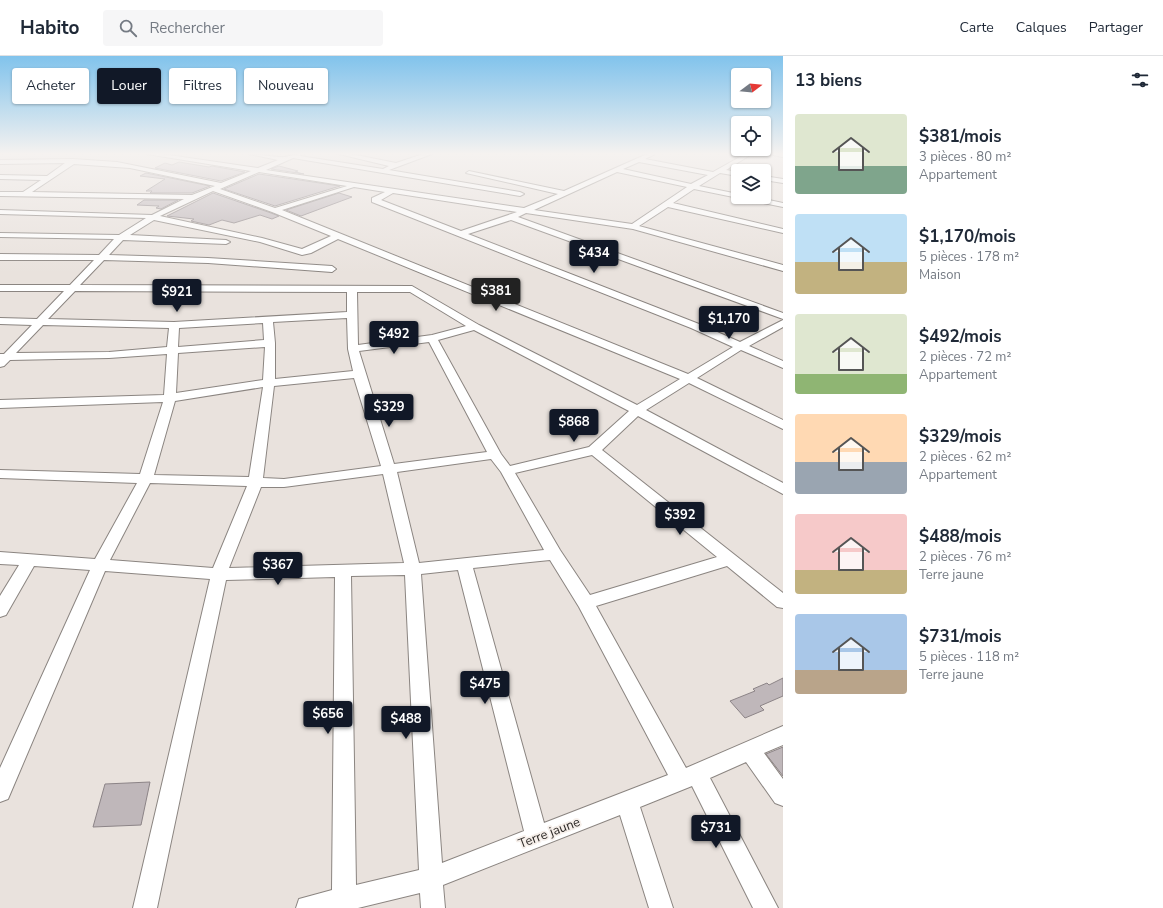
<!DOCTYPE html>
<html lang="fr">
<head>
<meta charset="utf-8">
<style>
  :root { --surface:#fff; --page:#f6f6f7; --text:#1f2937; --muted:#747a83; --line:#e0e1e3; --accent:#111827 }
  body { margin:0; font-family:"Nunito Sans",sans-serif; background:var(--page); color:var(--text); height:100vh; display:flex; flex-direction:column; font-size:15px; white-space:nowrap }
  * { box-sizing:border-box; margin:0 }
  p { font-size:13px; color:var(--muted) }
  .icon { flex:none; width:22px; height:22px; fill:none; stroke:currentColor; stroke-width:2; stroke-linecap:round; stroke-linejoin:round }
  .map { position:relative; flex:1; overflow:hidden }
  .side { display:flex; flex-direction:column; background:var(--surface); width:380px }
  .side>* { flex:none }
  .hud { position:absolute; left:12px; top:12px; width:380px; height:36px; display:flex; gap:8px }
  .needle { width:26px; rotate:74deg }
  .tools { position:absolute; left:731px; top:12px; display:grid; gap:8px }
  .tools a { display:grid; place-items:center; width:40px; height:40px; border-radius:4px; background:var(--surface); box-shadow:0 1px 3px #0004; font-size:20px }
  .price { position:absolute; translate:-50% -34px; padding:0 9px; border-radius:4px; background:var(--accent); color:#fff; font-size:13px; line-height:26px; filter:drop-shadow(0 1px 2px #0008) }
  .price::after { content:''; position:absolute; left:50%; top:24px; width:12px; height:9px; margin-left:-6px; background:inherit; clip-path:polygon(0 0,100% 0,50% 100%) }
  .price.selected { background:#222; color:#fff }
  ul { padding:0; list-style:none }
  li { display:flex; align-items:center; gap:12px; height:100px; padding:0 12px }
  li span { display:grid; place-items:center; flex:none; width:112px; height:80px; border-radius:4px; color:#555 }
  li>.icon { margin-inline-start:auto }
  span .icon { width:48px; height:48px; fill:#fffc; stroke-width:1 }
  li b { font-size:17px }
  h2 { display:flex; justify-content:space-between; align-items:center; height:48px; padding:0 12px; font-size:17px }
  .chip { padding:0 14px; border-radius:4px; background:var(--surface); box-shadow:0 1px 3px #0004; font-size:14px; line-height:36px }
  .chip.selected { background:var(--accent); color:#fff }
  header { display:flex; align-items:center; gap:24px; box-sizing:border-box; height:56px; padding:0 20px; background:var(--surface); border-bottom:1px solid var(--line) }
  header strong { font-size:19px }
  nav { display:flex; gap:22px; margin-inline-start:auto; font-size:14px }
  .search { width:280px; height:36px; background:var(--page); display:flex; align-items:center; gap:10px; box-sizing:border-box; padding:0 14px; border-radius:4px; color:var(--muted); font-size:15px }
  main { display:flex; flex:1; min-height:0 }
  .map>svg:first-child { display:block }
  .building { fill:#bfb7ba; stroke:#8c8487 }
  .lines { fill:none; stroke-linecap:round; stroke-linejoin:round }
  .minor-casing { stroke:#8b8581; stroke-width:2 }
  .minor { fill:#fff; fill-rule:evenodd }
  .labels { text-anchor:middle; stroke-width:3.5; stroke-linejoin:round; paint-order:stroke }
  .near-street-label { font-size:13px; fill:#2a2725; stroke:#f6efea }
</style>
</head>
<body>
<header>
<strong>Habito</strong>
<div class="search"><svg class="icon" aria-label="search" viewBox="0 0 24 24"><circle cx="10" cy="10" r="6"/><path d="M15 15l6 6"/></svg>Rechercher</div>
<nav><a>Carte</a><a>Calques</a><a>Partager</a></nav>
</header>
<main>
<div class="map">
<svg width="783" height="852" viewBox="0 0 783 852">
  <rect width="100%" height="100%" fill="#e9e2dd"/>
  <g class="building">
    <polygon points="179,106 209,111 212,110 245,116 221,125 155,112 165,107 172,109"/>
    <polygon points="279,110 298,115 295,116 304,118 271,113"/>
    <polygon points="146,117 210,130 192,137 150,137 152,135 146,135 165,123 140,120"/>
    <polygon points="259,118 340,130 275,150 224,133"/>
    <polygon points="213,137 271,157 279,160 272,163 260,159 234,167 222,164 209,169 191,165 194,163 167,160"/>
    <polygon points="339,137 352,141 301,160 286,154"/>
    <polygon points="144,144 178,144 161,153 156,152 159,150 137,149"/>
    <polygon points="783,622 783,640 760,650 764,654 745,662 730,645 755,635 753,633 767,627 769,629"/>
    <polygon points="783,691 783,720 766,698"/>
    <polygon points="150,726 141,769 93,771 105,728"/>
  </g>
  <g class="lines">
    <g class="minor-casing">
      <g id="minor">
        <path d="M147 98H162L258 112 278 104 249 98C257 98 280 102 285 101 291 100 294 98 301 98L300 100 383 113 389 110 339 98H351L396 107 423 98H432L389 114 520 136 524 138 520 140 293 102 266 114 524 152 558 138 466 117 469 115 564 135 647 98H655L645 103 713 116 745 98H752L726 114 738 116V120L720 117 699 130 738 138V141H755L783 147V151L694 133 673 147 783 173V177L668 151 639 170 783 209V215L633 173 526 157 518 161 783 257V263L511 164 468 178 699 268 740 286 783 264V271L749 290 783 305V312L741 294 697 322 783 364V373L689 327 646 354 783 427V438L638 360 602 394 783 537V552L777 551 727 510 596 550 686 712 783 670V689L764 697 783 723V750L775 747 746 706 710 722 778 852H753L692 730 640 751 673 852H649L620 759 443 829 445 852H421L420 837 358 852H296L299 843 332 834 335 521 226 524 157 852H133L210 523 105 515 8 743 0 746V712L90 514 34 510 6 559 0 561V540L19 509 0 508V496L95 503 137 427 0 422V414L140 418 163 346 0 352V344L164 339 167 298 109 302 10 304 4 310 0 311V298H4L32 269 0 268V262L37 263 64 235H0V229H70L94 204H0V198L99 199 114 183 0 181V177L119 179 146 162 0 158V154L152 159 184 143 0 140V136H23L41 124 0 123V119L47 120 65 107 0 108V104L73 103 117 106 221 127 251 115ZM639 106 708 119 691 128 623 113ZM74 108 130 112 215 130 192 139 32 136ZM259 116 347 130 275 152 220 133ZM617 116 687 131 632 168 534 154ZM354 131 385 136 372 142V146L691 272 733 291 688 318 282 154ZM213 135 272 156 331 180 302 193 262 182 160 160ZM393 137 517 156 461 175 381 144ZM154 164 260 186 302 199 311 197 338 183 680 323 637 349 479 269 412 230 80 229 104 204 208 207 332 216 336 213 332 210 208 202 109 199 123 184 226 188 230 186 226 184 130 179ZM75 235 347 236V256L174 266 48 263ZM357 236H410L466 270 432 279 358 289ZM347 262 348 293 353 315 275 323V287L273 266ZM263 267 264 284 178 291 179 272ZM43 269 169 272 167 291 109 296 16 297ZM474 274 629 355 589 391 510 410 501 398 438 284ZM429 286 487 396 394 408 359 295ZM265 291 263 324 176 337 178 297ZM354 322 381 410 284 423 263 422 274 330ZM263 331 249 421 154 419 175 345ZM592 399 717 501 590 539 560 494 515 417ZM491 403 501 416 544 494 419 507 397 416ZM383 418 404 507 229 512 261 431H284ZM150 427 247 430 213 512 110 504ZM550 504 579 551 668 719 544 767 473 512ZM458 514 524 775 442 807 421 518ZM405 519 419 814 356 829 351 520Z"/>
        <polygon points="772,98 783,98 783,101 773,99"/>
        <polygon points="764,120 783,123 783,127 764,124"/>
      </g>
    </g>
    <use href="#minor" class="minor"/>
  </g>
  <linearGradient id="sky" x2="0" y2="1"><stop stop-color="#81c3ec"/><stop offset="0.45" stop-color="#f5f2f0"/><stop offset="1" stop-color="#f5f2f0" stop-opacity="0"/></linearGradient>
  <rect width="783" height="217" fill="url(#sky)"/>
  <g class="labels">
    <g class="near-street-label">
      <text transform="translate(549 776) rotate(-21)" y="5">Terre jaune</text>
    </g>
  </g>
</svg>
<div class="tools">
<a><svg class="needle" viewBox="-14 -14 28 28"><path d="M0-13l5 13h-10z" fill="#e53935"/><path d="M0 13l5-13h-10z" fill="#747a83"/></svg></a>
<a><svg class="icon" aria-label="locate" viewBox="0 0 24 24"><circle cx="12" cy="12" r="6"/><path d="M12 2v4M12 18v4M2 12h4M18 12h4"/></svg></a>
<a><svg class="icon" aria-label="layers" viewBox="0 0 24 24"><path d="M12 4l9 5-9 5-9-5zM3 14l9 5 9-5"/></svg></a>
</div>
<b class="price" style="left:594px;top:218px">$434</b>
<b class="price selected" style="left:496px;top:256px">$381</b>
<b class="price" style="left:177px;top:257px">$921</b>
<b class="price" style="left:729px;top:284px">$1,170</b>
<b class="price" style="left:394px;top:299px">$492</b>
<b class="price" style="left:389px;top:372px">$329</b>
<b class="price" style="left:574px;top:387px">$868</b>
<b class="price" style="left:680px;top:480px">$392</b>
<b class="price" style="left:278px;top:530px">$367</b>
<b class="price" style="left:485px;top:649px">$475</b>
<b class="price" style="left:328px;top:679px">$656</b>
<b class="price" style="left:406px;top:684px">$488</b>
<b class="price" style="left:716px;top:793px">$731</b>
<div class="hud">
<a class="chip">Acheter</a>
<a class="chip selected">Louer</a>
<a class="chip">Filtres</a>
<a class="chip">Nouveau</a>
</div>
</div>
<section class="side">
<h2>13 biens<svg class="icon" aria-label="filters" viewBox="0 0 24 24"><path d="M4 7h16M4 17h16"/><circle cx="9" cy="7" r="2"/><circle cx="15" cy="17" r="2"/></svg></h2>
<ul>
<li><span style="background:linear-gradient(#dfe7d0 65%,#7fa58c 0)"><svg class="icon" aria-label="home" viewBox="0 0 24 24"><path d="M3 11l9-7 9 7M6 9v11h12V9"/></svg></span><div><b>$381/mois</b><p>3 pièces · 80 m²</p><p>Appartement</p></div></li>
<li><span style="background:linear-gradient(#bfe0f5 60%,#c2b280 0)"><svg class="icon" aria-label="home" viewBox="0 0 24 24"><path d="M3 11l9-7 9 7M6 9v11h12V9"/></svg></span><div><b>$1,170/mois</b><p>5 pièces · 178 m²</p><p>Maison</p></div></li>
<li><span style="background:linear-gradient(#dfe7d0 75%,#8fb573 0)"><svg class="icon" aria-label="home" viewBox="0 0 24 24"><path d="M3 11l9-7 9 7M6 9v11h12V9"/></svg></span><div><b>$492/mois</b><p>2 pièces · 72 m²</p><p>Appartement</p></div></li>
<li><span style="background:linear-gradient(#ffd9b3 60%,#9aa5b1 0)"><svg class="icon" aria-label="home" viewBox="0 0 24 24"><path d="M3 11l9-7 9 7M6 9v11h12V9"/></svg></span><div><b>$329/mois</b><p>2 pièces · 62 m²</p><p>Appartement</p></div></li>
<li><span style="background:linear-gradient(#f6c9c9 70%,#c2b280 0)"><svg class="icon" aria-label="home" viewBox="0 0 24 24"><path d="M3 11l9-7 9 7M6 9v11h12V9"/></svg></span><div><b>$488/mois</b><p>2 pièces · 76 m²</p><p>Terre jaune</p></div></li>
<li><span style="background:linear-gradient(#a9c7e8 70%,#b9a48a 0)"><svg class="icon" aria-label="home" viewBox="0 0 24 24"><path d="M3 11l9-7 9 7M6 9v11h12V9"/></svg></span><div><b>$731/mois</b><p>5 pièces · 118 m²</p><p>Terre jaune</p></div></li>
</ul>
</section>
</main>
</body>
</html>
